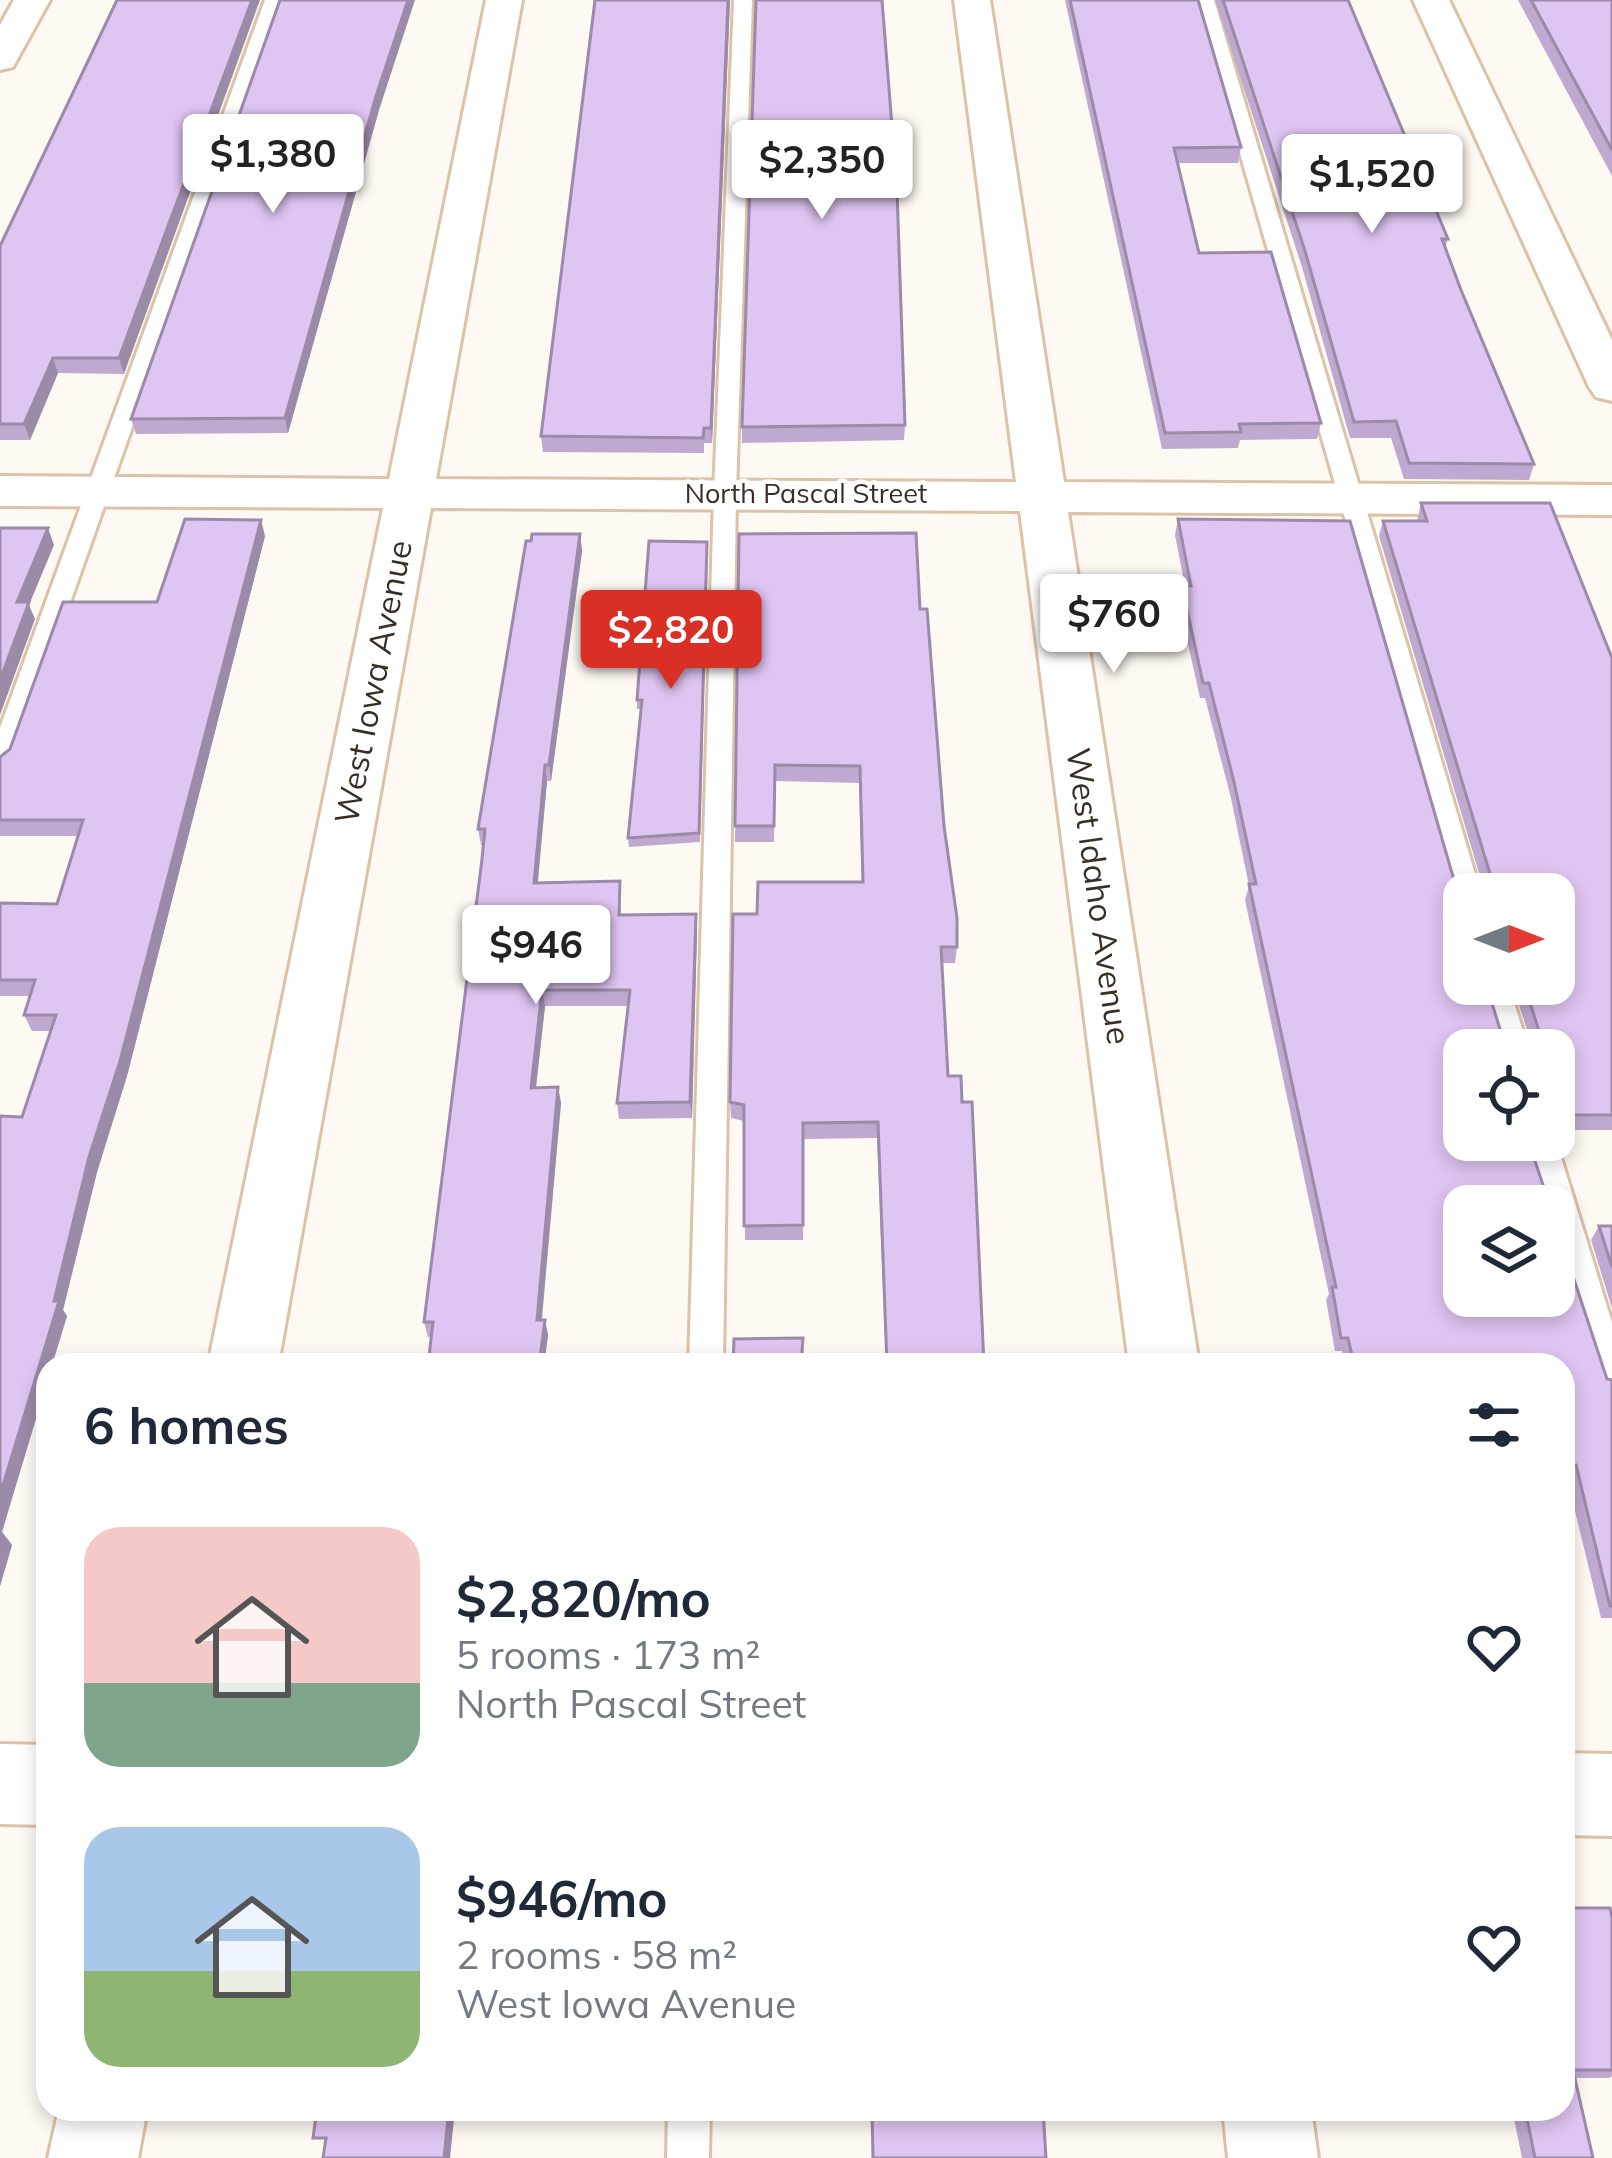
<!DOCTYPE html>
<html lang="en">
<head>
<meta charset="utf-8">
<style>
  :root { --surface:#fff; --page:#f2f2f3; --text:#1f2937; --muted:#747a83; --accent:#d93025 }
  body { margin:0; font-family:Mulish,sans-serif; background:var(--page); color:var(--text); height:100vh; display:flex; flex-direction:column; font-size:45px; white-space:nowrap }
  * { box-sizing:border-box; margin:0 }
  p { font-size:39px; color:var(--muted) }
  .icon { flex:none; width:66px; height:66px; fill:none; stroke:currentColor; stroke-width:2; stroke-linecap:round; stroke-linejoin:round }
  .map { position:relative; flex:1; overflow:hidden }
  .panel { position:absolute; left:36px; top:1353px; width:1539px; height:768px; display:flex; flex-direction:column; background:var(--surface); border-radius:36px; box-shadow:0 6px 18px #0003 }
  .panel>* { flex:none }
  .needle { width:78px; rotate:90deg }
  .controls { position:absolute; left:1443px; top:873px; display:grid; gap:24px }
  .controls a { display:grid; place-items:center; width:132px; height:132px; border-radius:24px; background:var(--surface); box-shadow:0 6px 18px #0003; font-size:60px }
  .price { position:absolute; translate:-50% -102px; padding:0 27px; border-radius:12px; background:#fff; color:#222; font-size:39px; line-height:78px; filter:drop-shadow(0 3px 6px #0008) }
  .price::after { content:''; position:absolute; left:50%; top:72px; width:36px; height:27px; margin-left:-18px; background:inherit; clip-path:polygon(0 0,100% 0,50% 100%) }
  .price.selected { background:var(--accent); color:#fff }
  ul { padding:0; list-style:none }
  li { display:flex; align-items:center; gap:36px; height:300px; padding:0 48px }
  li span { display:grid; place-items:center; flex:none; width:336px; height:240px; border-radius:36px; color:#555 }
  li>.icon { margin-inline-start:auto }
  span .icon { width:144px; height:144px; fill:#fffc; stroke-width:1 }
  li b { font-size:51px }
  h2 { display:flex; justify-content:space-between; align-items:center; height:144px; padding:0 48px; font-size:51px }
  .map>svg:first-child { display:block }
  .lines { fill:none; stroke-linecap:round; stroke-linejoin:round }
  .service-casing { stroke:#ddc2a8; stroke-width:6 }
  .minor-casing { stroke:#ddc2a8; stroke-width:6 }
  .service { fill:#fff; fill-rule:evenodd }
  .minor { fill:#fff; fill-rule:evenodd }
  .wall { fill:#c0a9d0; fill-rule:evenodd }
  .shaded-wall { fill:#9c8aa9 }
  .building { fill:#dfc5f2; stroke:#9c8aa9; stroke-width:3; fill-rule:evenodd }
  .labels { text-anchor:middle; stroke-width:9; stroke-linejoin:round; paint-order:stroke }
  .far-street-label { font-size:27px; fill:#392e24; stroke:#fff }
  .street-label { font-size:33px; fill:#392e24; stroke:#fff }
</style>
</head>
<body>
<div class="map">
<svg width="1612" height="2158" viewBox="0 0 1612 2158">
  <rect width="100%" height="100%" fill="#fef9f3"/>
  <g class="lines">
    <g class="service-casing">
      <g id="service">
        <polygon points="265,0 283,0 13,764 0,773 0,728"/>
        <polygon points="734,0 752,0 736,494 723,1365 689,1365 714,494"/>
        <polygon points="1196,0 1214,0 1481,894 1464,894 1464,903 1453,894"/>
        <polygon points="1480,984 1508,984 1529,1050 1499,1050"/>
        <polygon points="1554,1135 1612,1323 1612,1393 1600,1388 1595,1378 1554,1237 1554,1206 1545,1206 1526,1140 1554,1140"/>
        <polygon points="668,2109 710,2109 709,2158 667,2158"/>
      </g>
    </g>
    <g class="minor-casing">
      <g id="minor">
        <polygon points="14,0 50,0 13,67 0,70 0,25"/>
        <polygon points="486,0 522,0 436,479 1016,482 954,0 990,0 1064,482 1612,485 1612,515 1068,512 1199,1365 1129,1365 1020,511 431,508 278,1365 208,1365 383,508 0,506 0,476 389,479"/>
        <polygon points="1413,0 1449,0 1612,340 1612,401 1596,397 1589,387"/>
        <polygon points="0,1744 48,1745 48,1825 0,1824"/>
        <polygon points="1563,1753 1612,1754 1612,1836 1563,1835"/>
        <polygon points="59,2109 147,2109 138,2158 48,2158"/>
        <polygon points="1223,2109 1311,2109 1318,2158 1228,2158"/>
      </g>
    </g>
    <use href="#service" class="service"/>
    <use href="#minor" class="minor"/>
  </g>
  <g class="wall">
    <polygon points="117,0 124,374 58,373 30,440 0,440 0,246"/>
    <polygon points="595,0 730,0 712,443 704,443 704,453 543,452 541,436"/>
    <polygon points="1065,0 1198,0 1241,147 1238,163 1178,163 1199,253 1321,423 1317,439 1240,440 1238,448 1162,449"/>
    <polygon points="1215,0 1348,0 1448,239 1445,248 1461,290 1534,464 1529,480 1404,479 1391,438 1350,438 1302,267"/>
    <polygon points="1518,0 1612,0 1612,176"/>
    <polygon points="379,110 288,433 136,434 131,419"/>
    <polygon points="905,425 904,440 742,443 742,427"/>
    <path d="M1421 503 1612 658V1130H1554V1050H1464L1607 1379 1612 1380V1618H1601L1567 1478H1563V1365H1345L1342 1351H1335L1326 1300 1329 1294 1245 900 1249 886 1231 798 1205 698H1200L1183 621 1181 602 1185 586 1175 535 1178 519 1454 880 1470 892 1482 883 1379 536 1383 521H1417ZM1554 894V984H1512L1530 1039H1503L1464 984Z"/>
    <polygon points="580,534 582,551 551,781 547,781 538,882 620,881 621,914 697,930 692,1118 619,1119 617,1103 628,1006 545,1006 536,1088 558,1087 561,1103 542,1320 545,1320 548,1335 544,1365 428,1365 431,1337 428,1337 424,1322 484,845 481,845 478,829"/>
    <polygon points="739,534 920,609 957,947 955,963 942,963 948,1076 962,1102 984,1365 886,1365 877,1138 803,1139 803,1240 745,1240 744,1121 731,1118 730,1102 757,914 862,882 859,783 775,781 774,842 735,842"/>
    <polygon points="265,536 127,1076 97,1172 63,1310 67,1316 52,1365 48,1365 2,1532 12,1545 0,1586 0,1116 22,1117 51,1031 32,1031 24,1015 30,996 0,996 0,903 57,904 78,836 0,836 0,757 10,749 157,602"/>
    <polygon points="708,551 700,842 629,847 628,838 641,709 637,709 637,700"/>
    <polygon points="1599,1226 1612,1226 1612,1308 1591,1240"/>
    <polygon points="1612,1917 1612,2076 1609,2078 1575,2078 1593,2158 1522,2158 1512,2109 1563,2109"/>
  </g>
  <g class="shaded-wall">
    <polygon points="252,0 260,0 124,374 119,358"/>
    <polygon points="408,0 415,0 379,110 288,433 285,418 376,96"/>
    <polygon points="728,0 730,0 712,443 711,428"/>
    <polygon points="53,358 58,373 30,440 24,424"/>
    <polygon points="261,520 265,536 127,1076 97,1172 63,1310 67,1316 52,1365 48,1365 48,1379 2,1532 12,1545 0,1586 0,1495 54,1301 89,1157"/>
    <polygon points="48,528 54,545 29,605 35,619 0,715 0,680 17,602"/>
    <polygon points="580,534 582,551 551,781 549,765"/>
    <polygon points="545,765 547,781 536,899 534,883"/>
    <polygon points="696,914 697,930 692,1118 690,1102"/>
    <polygon points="542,990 545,1006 534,1104 531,1088"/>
    <polygon points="558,1087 561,1103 540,1335 537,1320"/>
    <polygon points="545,1320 548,1335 544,1365 539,1365"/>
    <polygon points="449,2109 455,2109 450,2158 444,2158"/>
  </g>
  <g class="building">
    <polygon points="117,0 252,0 119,358 53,358 24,424 0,424 0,246"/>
    <polygon points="280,0 408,0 376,96 285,418 131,419"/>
    <polygon points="595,0 728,0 711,428 704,428 703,438 541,436"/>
    <polygon points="756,0 882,0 897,190 905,425 742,427"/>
    <polygon points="1070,0 1198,0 1241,147 1174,148 1199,253 1271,252 1321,423 1239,424 1241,432 1165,433"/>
    <polygon points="1223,0 1348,0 1448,239 1442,239 1461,290 1534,464 1409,463 1396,421 1354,422 1305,251"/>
    <polygon points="1531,0 1612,0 1612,150"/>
    <path d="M1421 503H1550L1612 658V1115H1554V1050H1464V1140H1528L1550 1206H1464V1296H1554V1219L1607 1379 1612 1380V1606H1610L1576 1465H1563V1365H1354L1348 1338H1341L1332 1287H1336L1249 884H1256L1234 782 1209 683H1203L1186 605 1184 586H1191L1178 519 1350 521 1454 880 1470 892 1475 883H1487L1491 877 1383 521H1427ZM1464 894H1554V984H1524L1540 1034 1536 1039H1503L1486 984H1464Z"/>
    <polygon points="185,519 261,520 120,1061 89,1157 54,1301 59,1301 0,1495 0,1116 22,1117 56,1015 24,1015 35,980 0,980 0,903 57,904 83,820 0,820 0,757 10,749 63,602 157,602"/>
    <polygon points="0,528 48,528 17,602 29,602 0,680"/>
    <polygon points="916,533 920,609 927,609 944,826 957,918 957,947 941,947 948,1076 961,1076 962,1102 972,1102 984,1365 887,1365 878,1122 803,1123 803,1225 744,1226 744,1105 730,1102 733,914 757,914 758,882 863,882 860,766 775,765 774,826 735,826 739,534"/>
    <polygon points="532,534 580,534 549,765 545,765 534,883 620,881 619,915 696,914 690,1102 617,1103 630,990 542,990 531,1088 558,1087 537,1320 545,1320 539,1365 428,1365 433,1322 424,1322 482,859 485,829 478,829 526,541 531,541"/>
    <polygon points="649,541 707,542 699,833 628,838 642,700 637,700"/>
    <polygon points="1599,1226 1612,1226 1612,1267"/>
    <polygon points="803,1338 801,1365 733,1365 734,1339"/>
    <polygon points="1563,1908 1610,1908 1612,1917 1612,2070 1573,2070 1593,2158 1535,2158 1525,2109 1563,2109"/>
    <polygon points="317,2109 449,2109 444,2158 323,2158 326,2138 313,2138"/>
    <polygon points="872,2109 1043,2109 1046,2158 873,2158"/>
  </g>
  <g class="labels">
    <g class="far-street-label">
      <text x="806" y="503">North Pascal Street</text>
    </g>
    <g class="street-label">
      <text transform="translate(373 682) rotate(-79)" y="12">West Iowa Avenue</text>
      <text transform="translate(1099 896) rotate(82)" y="12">West Idaho Avenue</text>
    </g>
  </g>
</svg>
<div class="controls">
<a><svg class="needle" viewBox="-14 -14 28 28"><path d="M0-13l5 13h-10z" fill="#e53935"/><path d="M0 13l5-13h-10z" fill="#747a83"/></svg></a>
<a><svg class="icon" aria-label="locate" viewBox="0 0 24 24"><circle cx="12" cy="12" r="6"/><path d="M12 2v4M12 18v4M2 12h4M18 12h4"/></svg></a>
<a><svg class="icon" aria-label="layers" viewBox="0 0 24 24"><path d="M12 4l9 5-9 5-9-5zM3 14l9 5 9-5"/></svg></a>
</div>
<b class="price" style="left:273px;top:216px">$1,380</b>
<b class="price" style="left:822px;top:222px">$2,350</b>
<b class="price" style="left:1372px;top:236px">$1,520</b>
<b class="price" style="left:1114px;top:676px">$760</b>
<b class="price selected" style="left:671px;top:692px">$2,820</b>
<b class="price" style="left:536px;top:1007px">$946</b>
<section class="panel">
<h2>6 homes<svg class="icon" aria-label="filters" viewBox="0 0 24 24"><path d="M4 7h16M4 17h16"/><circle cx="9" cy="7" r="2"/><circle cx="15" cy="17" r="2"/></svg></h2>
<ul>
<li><span style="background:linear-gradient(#f6c9c9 65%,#7fa58c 0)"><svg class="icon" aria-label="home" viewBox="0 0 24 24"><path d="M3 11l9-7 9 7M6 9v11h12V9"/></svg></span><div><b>$2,820/mo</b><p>5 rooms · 173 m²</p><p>North Pascal Street</p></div><svg class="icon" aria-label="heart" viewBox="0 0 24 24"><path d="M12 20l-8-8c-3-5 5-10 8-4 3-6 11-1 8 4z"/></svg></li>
<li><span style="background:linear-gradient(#a9c7e8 60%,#8fb573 0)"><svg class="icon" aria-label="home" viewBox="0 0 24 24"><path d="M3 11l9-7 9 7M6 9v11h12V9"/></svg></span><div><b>$946/mo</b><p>2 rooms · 58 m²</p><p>West Iowa Avenue</p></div><svg class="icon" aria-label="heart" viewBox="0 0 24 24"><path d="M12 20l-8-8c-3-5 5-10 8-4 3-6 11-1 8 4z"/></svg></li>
</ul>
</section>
</div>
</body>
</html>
